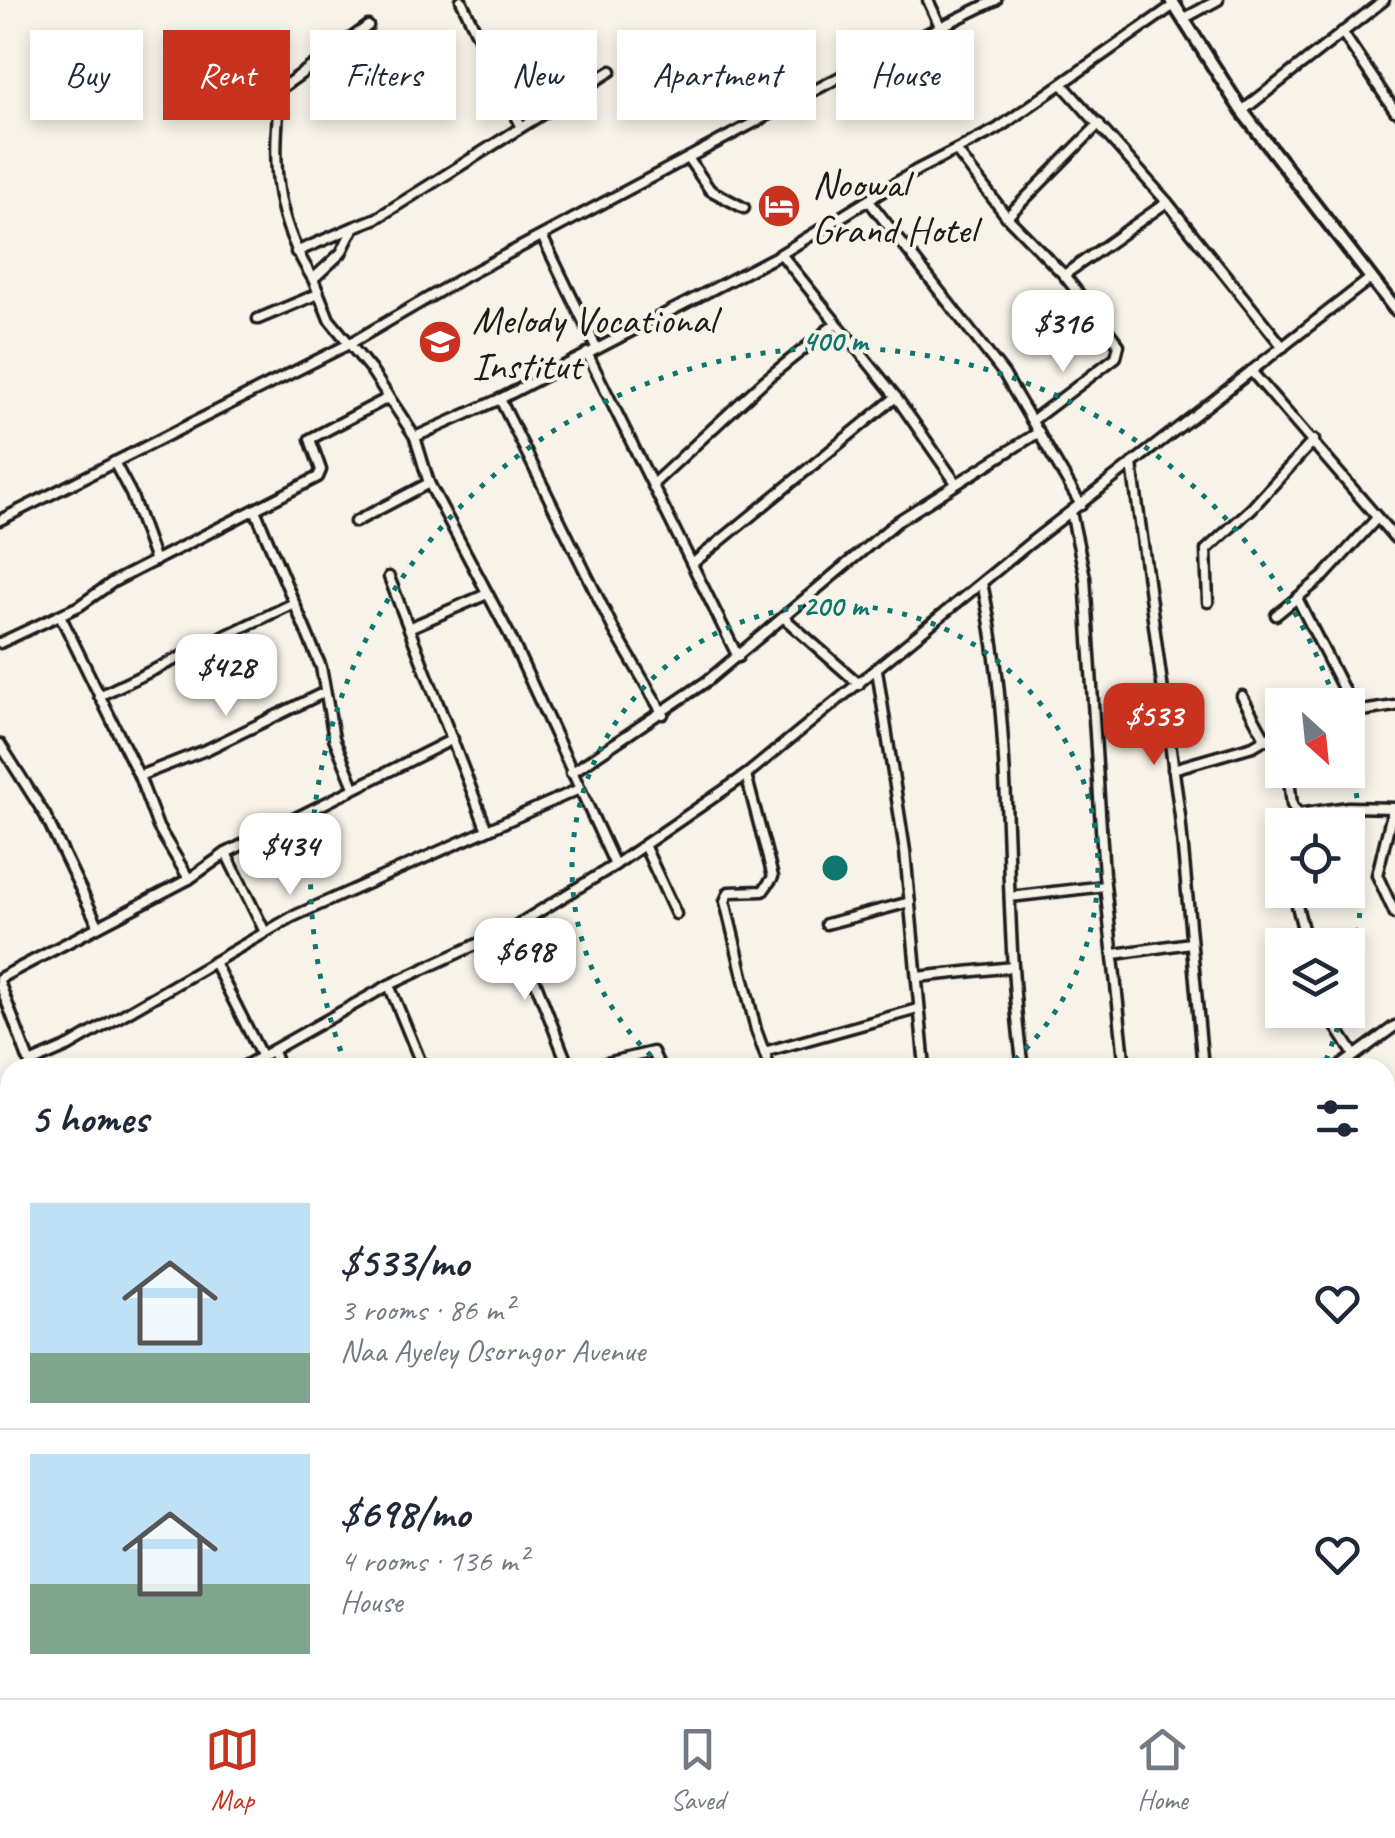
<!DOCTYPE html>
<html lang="en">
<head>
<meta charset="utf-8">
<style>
  :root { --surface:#fff; --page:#f6f6f7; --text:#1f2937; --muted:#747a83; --line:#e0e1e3; --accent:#c8321e }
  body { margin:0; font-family:Caveat,sans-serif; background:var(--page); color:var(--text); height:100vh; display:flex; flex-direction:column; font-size:38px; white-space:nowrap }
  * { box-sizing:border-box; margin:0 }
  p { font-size:32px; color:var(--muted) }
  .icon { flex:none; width:55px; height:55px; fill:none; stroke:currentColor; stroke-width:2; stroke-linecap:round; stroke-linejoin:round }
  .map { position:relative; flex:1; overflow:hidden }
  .details { position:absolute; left:0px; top:1058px; width:1395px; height:642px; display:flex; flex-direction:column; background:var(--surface); border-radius:30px 30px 0 0; box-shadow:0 5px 15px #0003 }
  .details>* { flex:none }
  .top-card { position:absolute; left:30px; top:30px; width:1335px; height:90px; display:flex; gap:20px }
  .needle { width:65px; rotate:153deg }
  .fabs { position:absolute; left:1265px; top:688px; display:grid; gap:20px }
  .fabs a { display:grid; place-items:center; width:100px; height:100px; border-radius:0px; background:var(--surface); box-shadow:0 5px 15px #0003; font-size:50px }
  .price { position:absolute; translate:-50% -85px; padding:0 22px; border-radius:20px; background:#fff; color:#222; font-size:32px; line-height:65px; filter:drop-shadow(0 2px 5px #0008) }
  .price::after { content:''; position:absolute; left:50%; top:60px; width:30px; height:22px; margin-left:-15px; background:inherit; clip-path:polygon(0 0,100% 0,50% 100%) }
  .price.on { background:var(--accent); color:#fff }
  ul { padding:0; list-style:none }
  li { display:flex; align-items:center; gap:30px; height:250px; padding:0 30px }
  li+li { border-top:2px solid var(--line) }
  li span { display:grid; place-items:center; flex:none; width:280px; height:200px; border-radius:0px; color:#555 }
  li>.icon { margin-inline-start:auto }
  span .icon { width:120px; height:120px; fill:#fffc; stroke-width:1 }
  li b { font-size:42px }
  h2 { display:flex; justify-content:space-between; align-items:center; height:120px; padding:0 30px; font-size:42px }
  .pill { padding:0 35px; border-radius:0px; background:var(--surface); box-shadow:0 5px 15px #0003; font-size:35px; line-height:90px }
  .pill.on { background:var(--accent); color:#fff }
  .tab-bar { display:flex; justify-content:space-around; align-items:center; height:140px; border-top:2px solid var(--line); background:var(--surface); font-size:28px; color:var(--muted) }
  .tab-bar a { display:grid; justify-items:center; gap:5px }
  .tab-bar .on { color:var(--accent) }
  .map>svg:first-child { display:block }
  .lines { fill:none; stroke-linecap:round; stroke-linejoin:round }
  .minor-casing { stroke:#1c1c1c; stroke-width:15 }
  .tertiary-casing { stroke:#1c1c1c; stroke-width:18 }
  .minor { stroke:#f7f3e8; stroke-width:8 }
  .tertiary { stroke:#f7f3e8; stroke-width:10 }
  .ring { fill:none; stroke:#0f766e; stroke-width:5; stroke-dasharray:5 10 }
  .labels { text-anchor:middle; stroke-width:8; stroke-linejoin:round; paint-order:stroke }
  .poi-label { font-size:40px; fill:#1c1c1c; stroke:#f7f3e8; text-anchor:start }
  .centre { fill:#0f766e; stroke:#f7f3e8; stroke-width:5 }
  .ring-label { font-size:30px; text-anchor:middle; font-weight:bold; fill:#0f766e; stroke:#f7f3e8; stroke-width:8; stroke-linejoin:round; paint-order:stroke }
</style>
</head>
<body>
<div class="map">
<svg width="1395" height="1698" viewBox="0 0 1395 1698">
  <rect width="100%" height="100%" fill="#f7f3e8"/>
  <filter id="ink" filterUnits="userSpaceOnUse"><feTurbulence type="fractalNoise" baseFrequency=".01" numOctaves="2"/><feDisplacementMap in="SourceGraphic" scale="20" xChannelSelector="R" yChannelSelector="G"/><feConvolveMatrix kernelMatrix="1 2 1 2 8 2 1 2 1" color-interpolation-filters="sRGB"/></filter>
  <g filter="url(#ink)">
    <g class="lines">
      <g class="minor-casing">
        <g id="minor">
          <polyline points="461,0 521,126"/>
          <polyline points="928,0 940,26"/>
          <polyline points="1183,19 1218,0"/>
          <polyline points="1342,32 1395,111"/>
          <polyline points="611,71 377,218 354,227 341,253 313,279 329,319 371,370 415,437 429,483 509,634 615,865"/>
          <polyline points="1063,85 1167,202 1283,347"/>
          <polyline points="1242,111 1384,0"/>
          <polyline points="958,153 1007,217 1064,275 1119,345 1116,357 1033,420"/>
          <polyline points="688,158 710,190 744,208"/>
          <polyline points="869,201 1004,374 1081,505"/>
          <polyline points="1007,217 1099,124"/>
          <polyline points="542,236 596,347"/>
          <polyline points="296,252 354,227"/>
          <polyline points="781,254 896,397 956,483"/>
          <polyline points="1064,275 1167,202"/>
          <path d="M313 279C272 214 273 163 280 89L368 26"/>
          <polyline points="258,319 318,294"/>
          <polyline points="587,353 738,657"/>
          <polyline points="1251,371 1395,538"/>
          <polyline points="500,399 614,630 663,714"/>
          <polyline points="415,437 500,399 781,254 917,170 997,129 1174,5"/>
          <polyline points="114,462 131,494 155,561"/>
          <polyline points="1132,464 1180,816 1203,1068"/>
          <polyline points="654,483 765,380 835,324"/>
          <polyline points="256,512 321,667 334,738 354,787"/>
          <polyline points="1071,512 1085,577 1104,875 1125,1068"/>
          <polyline points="0,520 351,343 464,277 866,63 996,0"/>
          <polyline points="355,522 429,483"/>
          <polyline points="692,564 896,397"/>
          <polyline points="389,577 487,830"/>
          <path d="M982 583C1017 741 1000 908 1023 1068"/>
          <polyline points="1298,600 1355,712"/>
          <polyline points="1208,602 1206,550 1252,508 1314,440"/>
          <polyline points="60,615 139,776 158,827 189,879"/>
          <polyline points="1276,615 1324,576 1377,518"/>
          <polyline points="784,618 859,684"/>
          <polyline points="411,627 487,594"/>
          <polyline points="0,643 79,606 113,582 318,477 321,470 310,439 388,398"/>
          <polyline points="877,670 905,851 925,1068"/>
          <polyline points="99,696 294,603"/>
          <polyline points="1242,696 1266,740"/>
          <polyline points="1348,713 1395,706"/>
          <polyline points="0,744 45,815 97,923"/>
          <polyline points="1173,769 1253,746 1282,729"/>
          <polyline points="1288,770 1292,805 1298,814 1348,807 1395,808"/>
          <polyline points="571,773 707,681 898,521 1039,432"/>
          <polyline points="746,775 773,877 763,891 729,892 725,901 756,1030 770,1068"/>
          <polyline points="139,776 208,749 325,692"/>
          <polyline points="1393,809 1377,875 1395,914"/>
          <polyline points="644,845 676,914"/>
          <polyline points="226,853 265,932"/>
          <polyline points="1293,890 1307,945"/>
          <polyline points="1010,897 1105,886"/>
          <polyline points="826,924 910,902"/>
          <polyline points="514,927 569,1068"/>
          <polyline points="1115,954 1190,943"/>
          <polyline points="214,962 262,1057"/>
          <polyline points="917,977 1013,967"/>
          <polyline points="0,978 189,879 226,853 453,739"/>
          <polyline points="0,984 30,1064"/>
          <polyline points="389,985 423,1068"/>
          <polyline points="1325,1010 1353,1053"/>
          <polyline points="273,1051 279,1068"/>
          <polyline points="764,1052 918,1009"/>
          <polyline points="30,1063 69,1046 292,917 577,790"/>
          <polyline points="241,1068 389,985 514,927 615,865 746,775 1030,543 1371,278"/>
          <polyline points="585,1068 653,1052 660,1068"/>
          <polyline points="1338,1068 1395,1026"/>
          <polyline points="1385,1167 1395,1161"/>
          <polyline points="0,1179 10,1175"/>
          <polyline points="0,1260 10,1278"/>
          <polyline points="1385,1295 1395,1292"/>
          <polyline points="1385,1308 1395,1330"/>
          <polyline points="0,1389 10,1384"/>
          <polyline points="0,1468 9,1486"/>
          <polyline points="1385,1576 1395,1593"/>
          <polyline points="0,1603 10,1594"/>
          <polyline points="1385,1679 1395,1670"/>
          <polyline points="98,1690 102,1698"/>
          <polyline points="229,1690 233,1698"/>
          <polyline points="355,1690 359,1698"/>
          <polyline points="619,1690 622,1698"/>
          <polyline points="983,1690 983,1698"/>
          <polyline points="1078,1690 1084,1698"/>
          <polyline points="1182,1690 1188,1698"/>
          <polyline points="1309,1690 1315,1698"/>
          <polyline points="27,1698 37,1690"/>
          <polyline points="442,1698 455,1690"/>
          <polyline points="767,1698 772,1690"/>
          <polyline points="1358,1698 1369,1690"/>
        </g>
      </g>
      <g class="tertiary-casing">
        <polyline id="tertiary" points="1171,0 1242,111 1395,309"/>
      </g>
      <use href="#minor" class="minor"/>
      <use href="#tertiary" class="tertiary"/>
    </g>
  </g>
  <g class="ring">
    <path d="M662 1066A263 263 0 1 1 1008 1066"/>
    <path d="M1342 1013A527 527 0 0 1 1324 1065M346 1065A527 527 0 1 1 1335 701M1348 749A527 527 0 0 1 1348 987"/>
  </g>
  <defs>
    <g id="hotel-disc" transform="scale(2.25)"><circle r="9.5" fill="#c8321e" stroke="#f7f3e8"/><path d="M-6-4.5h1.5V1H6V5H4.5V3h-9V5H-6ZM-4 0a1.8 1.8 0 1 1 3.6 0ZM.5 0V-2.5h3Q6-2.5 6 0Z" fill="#fff"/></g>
    <g id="school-disc" transform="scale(2.25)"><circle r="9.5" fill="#c8321e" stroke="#f7f3e8"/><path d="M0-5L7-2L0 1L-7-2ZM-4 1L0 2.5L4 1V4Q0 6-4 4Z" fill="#fff"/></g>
  </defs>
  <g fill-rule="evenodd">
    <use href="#hotel-disc" x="779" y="206"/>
    <use href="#school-disc" x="440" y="342"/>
  </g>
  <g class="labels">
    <g class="poi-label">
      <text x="812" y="197">Noowal<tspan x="812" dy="46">Grand Hotel</tspan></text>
      <text x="472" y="333">Melody Vocational<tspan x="472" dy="46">Institut</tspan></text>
    </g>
  </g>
  <circle cx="835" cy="868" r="15" class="centre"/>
  <g class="ring-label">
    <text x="835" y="351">400 m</text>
    <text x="835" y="616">200 m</text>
  </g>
</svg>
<div class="fabs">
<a><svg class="needle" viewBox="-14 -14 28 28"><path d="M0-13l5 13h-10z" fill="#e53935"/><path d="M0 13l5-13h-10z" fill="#747a83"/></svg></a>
<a><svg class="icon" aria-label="locate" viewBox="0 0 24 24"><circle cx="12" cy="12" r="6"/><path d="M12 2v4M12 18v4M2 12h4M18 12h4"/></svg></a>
<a><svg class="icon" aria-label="layers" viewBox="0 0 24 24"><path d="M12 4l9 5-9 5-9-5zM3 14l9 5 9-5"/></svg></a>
</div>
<b class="price" style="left:1063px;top:375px">$316</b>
<b class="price" style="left:226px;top:719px">$428</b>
<b class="price on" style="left:1154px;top:768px">$533</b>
<b class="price" style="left:290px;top:898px">$434</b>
<b class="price" style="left:525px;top:1003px">$698</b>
<div class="top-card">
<a class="pill">Buy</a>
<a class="pill on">Rent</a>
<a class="pill">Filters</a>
<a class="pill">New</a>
<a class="pill">Apartment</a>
<a class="pill">House</a>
</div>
<section class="details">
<h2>5 homes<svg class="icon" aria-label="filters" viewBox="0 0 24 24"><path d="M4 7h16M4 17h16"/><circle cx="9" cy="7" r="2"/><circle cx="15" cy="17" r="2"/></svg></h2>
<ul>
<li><span style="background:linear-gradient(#bfe0f5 75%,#7fa58c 0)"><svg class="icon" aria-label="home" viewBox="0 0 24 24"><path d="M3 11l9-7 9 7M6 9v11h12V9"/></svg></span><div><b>$533/mo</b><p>3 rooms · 86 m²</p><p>Naa Ayeley Osorngor Avenue</p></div><svg class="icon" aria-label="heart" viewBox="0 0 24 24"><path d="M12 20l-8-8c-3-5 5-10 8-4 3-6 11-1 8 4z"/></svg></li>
<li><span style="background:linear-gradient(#bfe0f5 65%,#7fa58c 0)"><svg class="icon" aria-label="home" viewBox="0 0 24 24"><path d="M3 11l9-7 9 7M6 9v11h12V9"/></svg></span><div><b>$698/mo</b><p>4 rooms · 136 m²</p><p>House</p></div><svg class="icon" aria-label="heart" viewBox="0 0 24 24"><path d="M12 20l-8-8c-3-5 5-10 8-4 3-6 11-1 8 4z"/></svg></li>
</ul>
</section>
</div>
<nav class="tab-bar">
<a class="on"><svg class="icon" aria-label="map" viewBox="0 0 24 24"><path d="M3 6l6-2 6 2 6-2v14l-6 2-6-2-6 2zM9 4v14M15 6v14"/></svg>Map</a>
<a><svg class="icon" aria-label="saved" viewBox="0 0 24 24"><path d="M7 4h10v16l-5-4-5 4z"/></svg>Saved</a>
<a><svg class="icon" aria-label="home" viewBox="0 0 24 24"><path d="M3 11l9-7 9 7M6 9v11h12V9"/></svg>Home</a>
</nav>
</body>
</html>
